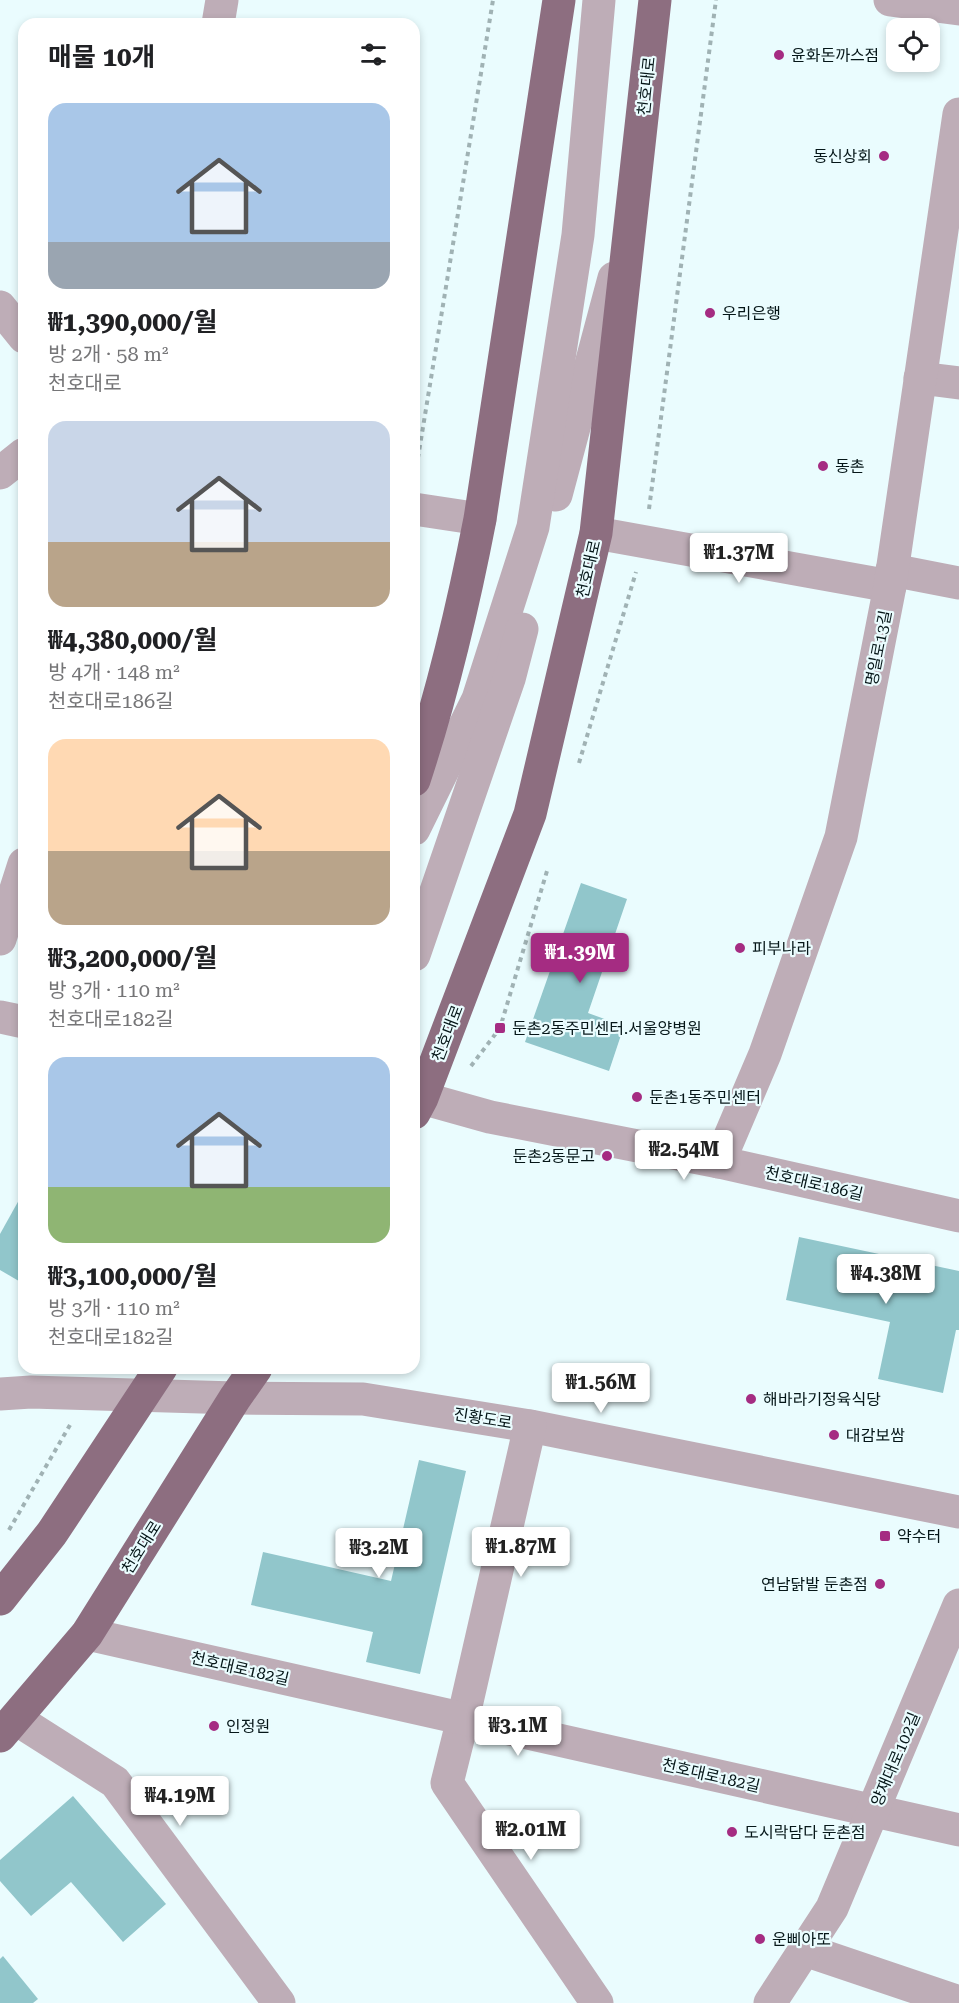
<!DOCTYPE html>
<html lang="ko">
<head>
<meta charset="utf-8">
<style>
  :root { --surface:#fff; --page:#f2f2f2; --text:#202124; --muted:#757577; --accent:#a52c82 }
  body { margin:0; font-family:"Roboto Serif","Noto Sans KR",serif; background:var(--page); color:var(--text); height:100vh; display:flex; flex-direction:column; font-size:22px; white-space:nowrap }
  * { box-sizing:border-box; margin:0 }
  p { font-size:20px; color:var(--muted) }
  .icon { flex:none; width:33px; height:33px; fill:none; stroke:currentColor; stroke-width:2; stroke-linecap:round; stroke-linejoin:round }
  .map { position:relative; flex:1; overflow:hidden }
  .sheet { position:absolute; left:18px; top:18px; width:402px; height:1356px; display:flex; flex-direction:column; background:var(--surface); border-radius:18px; box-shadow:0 3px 9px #0003 }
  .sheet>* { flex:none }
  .tools { position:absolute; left:886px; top:18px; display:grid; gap:12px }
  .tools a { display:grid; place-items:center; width:54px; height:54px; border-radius:12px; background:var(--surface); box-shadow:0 3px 9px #0003; font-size:30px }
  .price { position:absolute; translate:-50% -51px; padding:0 14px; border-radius:6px; background:#fff; color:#222; font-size:20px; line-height:39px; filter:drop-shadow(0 2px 3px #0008) }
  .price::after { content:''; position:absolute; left:50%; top:36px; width:18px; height:14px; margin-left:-9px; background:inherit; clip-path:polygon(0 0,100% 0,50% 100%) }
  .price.current { background:var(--accent); color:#fff }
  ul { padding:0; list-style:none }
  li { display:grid; align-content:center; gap:12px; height:318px; padding:0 30px }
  li span { display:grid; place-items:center; height:186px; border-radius:18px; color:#555 }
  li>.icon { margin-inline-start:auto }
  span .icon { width:108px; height:108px; fill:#fffc; stroke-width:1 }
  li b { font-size:26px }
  h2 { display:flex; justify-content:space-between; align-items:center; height:72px; padding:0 30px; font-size:26px }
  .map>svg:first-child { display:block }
  .building { fill:#91c6cb }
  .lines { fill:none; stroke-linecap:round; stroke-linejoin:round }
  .path { stroke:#a0b2b4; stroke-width:4; stroke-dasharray:4.5 4.5; stroke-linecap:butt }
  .minor { stroke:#beadb7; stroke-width:33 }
  .major { stroke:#8d6e80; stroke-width:33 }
  .poi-dot { fill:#a52c82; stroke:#eafcfe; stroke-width:2 }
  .labels { text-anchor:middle; stroke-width:4.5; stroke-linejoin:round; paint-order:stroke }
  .poi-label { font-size:16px; fill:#051618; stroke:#eafcfe; text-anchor:start }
  .street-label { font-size:16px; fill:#051618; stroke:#eafcfe }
</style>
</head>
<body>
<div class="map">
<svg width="959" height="2003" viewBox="0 0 959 2003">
  <rect width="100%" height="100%" fill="#eafcfe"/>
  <g class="building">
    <polygon points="581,883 627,899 588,1013 624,1026 609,1071 525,1042"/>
    <polygon points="24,1191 24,1284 0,1270 0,1234"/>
    <polygon points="799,1237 959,1271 959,1330 956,1330 943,1393 878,1379 890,1322 786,1300"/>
    <polygon points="419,1460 466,1471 420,1674 366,1662 373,1632 251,1605 263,1552 391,1581"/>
    <polygon points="73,1796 166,1904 123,1942 71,1882 31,1916 0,1881 0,1860"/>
    <polygon points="3,1956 38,1999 33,2003 0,2003 0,1959"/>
  </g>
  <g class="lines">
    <g class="path">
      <polyline points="415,476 493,0"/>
      <polyline points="649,509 716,0"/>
      <polyline points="579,763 636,572"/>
      <polyline points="471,1066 500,1028 547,871"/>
      <polyline points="9,1530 70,1425"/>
    </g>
    <g class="minor">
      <polyline points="890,0 959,9"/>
      <polyline points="218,24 222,0"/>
      <polyline points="0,307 24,337"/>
      <polyline points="920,378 959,383"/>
      <polyline points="0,473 24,454"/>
      <polyline points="556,495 614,278"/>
      <polyline points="414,509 480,519"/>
      <polyline points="596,533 890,586"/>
      <polyline points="892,570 959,583"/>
      <polyline points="414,829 478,699 533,527 578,235 599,0"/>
      <polyline points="0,939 24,864"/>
      <polyline points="414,955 509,679 522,629"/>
      <polyline points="0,1017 24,1022"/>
      <polyline points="422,1098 490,1117 719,1162 959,1216"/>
      <polyline points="719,1162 765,1054 841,837 890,586 959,114"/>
      <polyline points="0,1394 31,1392 235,1398 363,1399 530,1426 959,1512"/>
      <polyline points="530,1426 463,1719 447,1783 597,2003"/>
      <polyline points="87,1634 959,1830"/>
      <polyline points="16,1719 115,1782 279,2003"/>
      <polyline points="805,1950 959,2002"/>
      <polyline points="770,2003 832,1908 959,1605"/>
    </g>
    <g class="major">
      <path d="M414 780C442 695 463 607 480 519L559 0"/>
      <polyline points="414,1113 422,1098 530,814 596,533 655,0"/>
      <polyline points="0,1599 52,1533 161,1368"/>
      <polyline points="0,1736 87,1634 235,1398 256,1368"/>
    </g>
  </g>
  <g class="poi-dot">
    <circle cx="779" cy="55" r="6"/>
    <circle cx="884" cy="156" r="6"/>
    <circle cx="710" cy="313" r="6"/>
    <circle cx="823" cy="466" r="6"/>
    <circle cx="740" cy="948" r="6"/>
    <rect x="494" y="1022" width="12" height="12" rx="3"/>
    <circle cx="637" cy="1097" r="6"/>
    <circle cx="607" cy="1156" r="6"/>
    <circle cx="751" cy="1399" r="6"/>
    <circle cx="834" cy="1435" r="6"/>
    <rect x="879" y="1530" width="12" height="12" rx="3"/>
    <circle cx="880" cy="1584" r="6"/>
    <circle cx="214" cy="1726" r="6"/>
    <circle cx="732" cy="1832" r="6"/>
    <circle cx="760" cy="1939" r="6"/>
  </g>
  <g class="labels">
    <g class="poi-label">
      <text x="791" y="61">윤화돈까스점</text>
      <text x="872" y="162" text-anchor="end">동신상회</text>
      <text x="722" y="319">우리은행</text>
      <text x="835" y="472">동촌</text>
      <text x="752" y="954">피부나라</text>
      <text x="512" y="1034">둔촌2동주민센터.서울양병원</text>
      <text x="649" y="1103">둔촌1동주민센터</text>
      <text x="595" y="1162" text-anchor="end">둔촌2동문고</text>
      <text x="763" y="1405">해바라기정육식당</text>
      <text x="846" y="1441">대감보쌈</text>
      <text x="897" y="1542">약수터</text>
      <text x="868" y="1590" text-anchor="end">연남닭발 둔촌점</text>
      <text x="226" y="1732">인정원</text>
      <text x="744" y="1838">도시락담다 둔촌점</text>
      <text x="772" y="1945">운삐아또</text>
    </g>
    <g class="street-label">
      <text transform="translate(646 86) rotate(-84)" y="6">천호대로</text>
      <text transform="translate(588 569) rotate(-77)" y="6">천호대로</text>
      <text transform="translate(878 648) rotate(-79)" y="6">명일로13길</text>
      <text transform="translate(447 1033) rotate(-69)" y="6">천호대로</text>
      <text transform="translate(814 1183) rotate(13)" y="6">천호대로186길</text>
      <text transform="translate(483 1418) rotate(9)" y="6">진황도로</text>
      <text transform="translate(141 1547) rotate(-58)" y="6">천호대로</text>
      <text transform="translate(240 1668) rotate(13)" y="6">천호대로182길</text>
      <text transform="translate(895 1759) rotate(-67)" y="6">양재대로102길</text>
      <text transform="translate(711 1775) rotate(13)" y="6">천호대로182길</text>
    </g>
  </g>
</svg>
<div class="tools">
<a><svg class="icon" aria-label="locate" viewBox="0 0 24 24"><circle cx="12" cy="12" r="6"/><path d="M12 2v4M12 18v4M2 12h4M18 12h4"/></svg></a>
</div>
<b class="price" style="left:739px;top:584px">₩1.37M</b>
<b class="price current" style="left:580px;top:984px">₩1.39M</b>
<b class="price" style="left:684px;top:1181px">₩2.54M</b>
<b class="price" style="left:886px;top:1305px">₩4.38M</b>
<b class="price" style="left:601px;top:1414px">₩1.56M</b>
<b class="price" style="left:521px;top:1578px">₩1.87M</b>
<b class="price" style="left:379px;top:1579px">₩3.2M</b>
<b class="price" style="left:518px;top:1757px">₩3.1M</b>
<b class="price" style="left:180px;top:1827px">₩4.19M</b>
<b class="price" style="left:531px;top:1861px">₩2.01M</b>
<section class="sheet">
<h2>매물 10개<svg class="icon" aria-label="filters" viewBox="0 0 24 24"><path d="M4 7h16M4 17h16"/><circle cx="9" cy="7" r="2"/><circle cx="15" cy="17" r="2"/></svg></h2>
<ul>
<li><span style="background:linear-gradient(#a9c7e8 75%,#9aa5b1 0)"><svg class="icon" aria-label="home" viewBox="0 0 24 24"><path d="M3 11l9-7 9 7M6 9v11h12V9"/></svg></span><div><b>₩1,390,000/월</b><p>방 2개 · 58 m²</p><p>천호대로</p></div></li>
<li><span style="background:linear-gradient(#c9d6e8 65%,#b9a48a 0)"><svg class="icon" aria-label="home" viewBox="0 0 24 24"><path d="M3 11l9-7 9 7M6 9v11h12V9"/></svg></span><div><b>₩4,380,000/월</b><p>방 4개 · 148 m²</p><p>천호대로186길</p></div></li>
<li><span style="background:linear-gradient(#ffd9b3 60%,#b9a48a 0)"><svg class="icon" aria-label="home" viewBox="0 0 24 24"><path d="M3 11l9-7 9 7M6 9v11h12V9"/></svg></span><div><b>₩3,200,000/월</b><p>방 3개 · 110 m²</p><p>천호대로182길</p></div></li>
<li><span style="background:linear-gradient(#a9c7e8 70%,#8fb573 0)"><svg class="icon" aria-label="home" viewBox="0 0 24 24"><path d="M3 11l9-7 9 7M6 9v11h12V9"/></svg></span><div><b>₩3,100,000/월</b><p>방 3개 · 110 m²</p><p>천호대로182길</p></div></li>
</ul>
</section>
</div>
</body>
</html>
